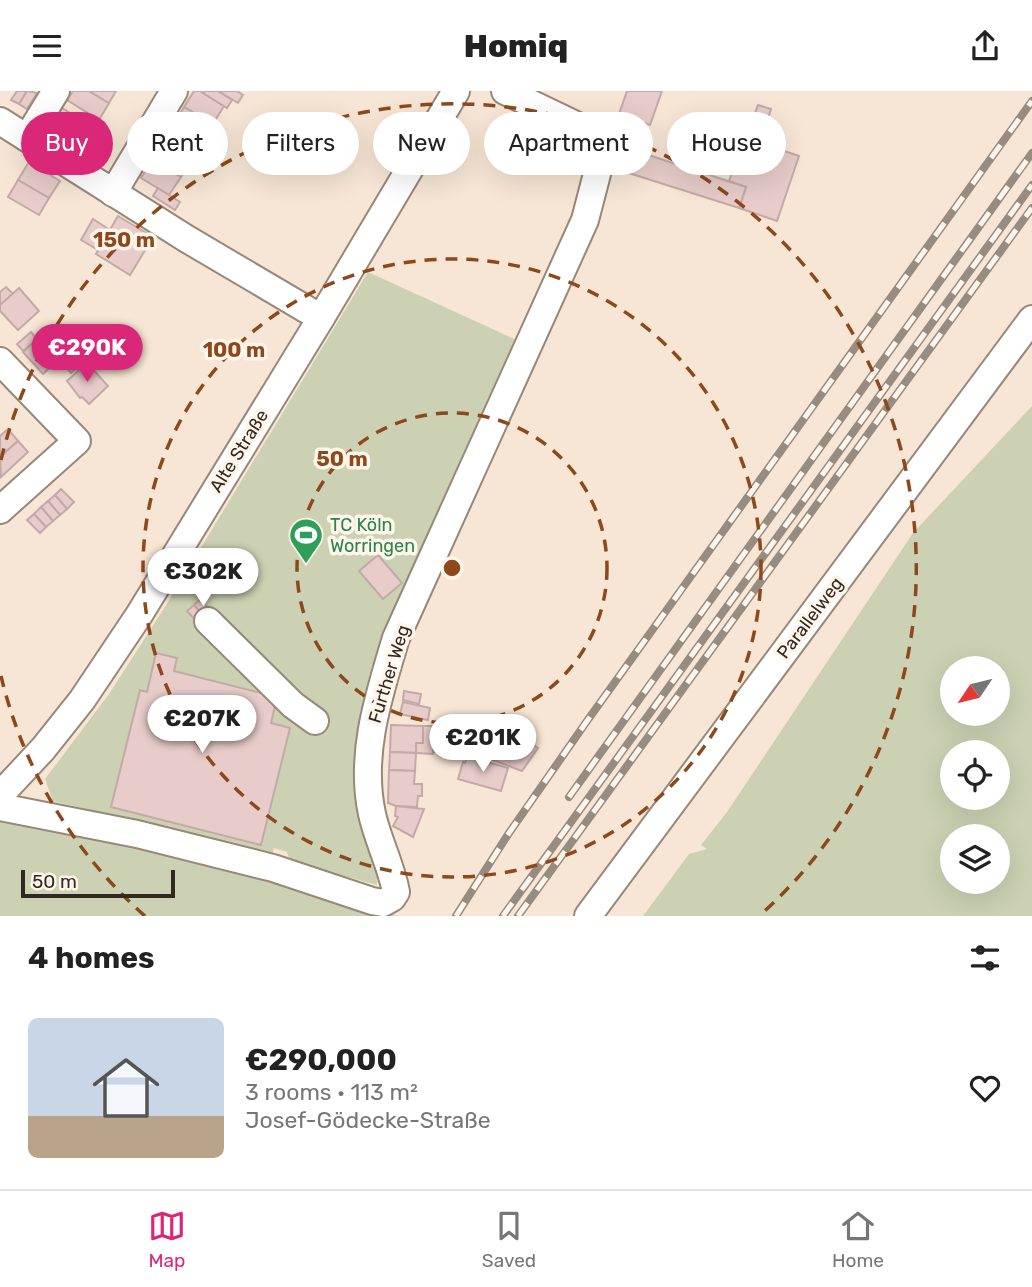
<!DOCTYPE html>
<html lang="en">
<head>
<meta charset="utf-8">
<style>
  :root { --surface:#fff; --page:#f2f2f2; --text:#222; --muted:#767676; --line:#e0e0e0; --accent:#db2777 }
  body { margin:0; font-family:Rubik,sans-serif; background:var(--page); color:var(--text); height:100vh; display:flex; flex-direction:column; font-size:26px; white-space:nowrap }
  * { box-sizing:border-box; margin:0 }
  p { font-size:23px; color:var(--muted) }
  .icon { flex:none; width:38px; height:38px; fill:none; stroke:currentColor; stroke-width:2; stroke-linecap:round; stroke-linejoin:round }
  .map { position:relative; height:825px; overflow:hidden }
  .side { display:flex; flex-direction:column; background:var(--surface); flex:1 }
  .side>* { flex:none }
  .hud { position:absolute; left:21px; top:21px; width:990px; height:63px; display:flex; gap:14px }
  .needle { width:46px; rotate:235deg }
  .tools { position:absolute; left:940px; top:565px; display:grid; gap:14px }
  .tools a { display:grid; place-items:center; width:70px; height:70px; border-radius:50%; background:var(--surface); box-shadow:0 7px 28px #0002; font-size:35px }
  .scale { position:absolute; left:21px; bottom:18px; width:154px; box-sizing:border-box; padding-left:7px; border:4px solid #302923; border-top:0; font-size:19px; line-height:24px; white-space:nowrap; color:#302923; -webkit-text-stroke:5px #fff5ea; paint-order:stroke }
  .price { position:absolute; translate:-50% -60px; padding:0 16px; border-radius:24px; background:#fff; color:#222; font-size:23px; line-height:46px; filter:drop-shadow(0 2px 4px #0008) }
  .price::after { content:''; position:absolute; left:50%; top:42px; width:21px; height:16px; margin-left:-10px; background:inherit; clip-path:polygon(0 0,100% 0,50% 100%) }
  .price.active { background:var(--accent); color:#fff }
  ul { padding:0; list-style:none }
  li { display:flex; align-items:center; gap:21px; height:175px; padding:0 28px }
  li+li { border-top:2px solid var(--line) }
  li span { display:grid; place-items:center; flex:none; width:196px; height:140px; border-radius:10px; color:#555 }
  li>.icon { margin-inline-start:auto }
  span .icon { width:84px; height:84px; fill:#fffc; stroke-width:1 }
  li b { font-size:30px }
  h2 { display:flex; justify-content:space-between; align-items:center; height:84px; padding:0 28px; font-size:30px }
  .tag { padding:0 24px; border-radius:32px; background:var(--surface); box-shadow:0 7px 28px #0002; font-size:24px; line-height:63px }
  .tag.active { background:var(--accent); color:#fff }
  header { display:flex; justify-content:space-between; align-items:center; height:91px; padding:0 28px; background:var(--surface); font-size:32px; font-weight:800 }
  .menu { display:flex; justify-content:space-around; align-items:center; height:98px; border-top:2px solid var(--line); background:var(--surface); font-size:19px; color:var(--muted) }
  .menu a { display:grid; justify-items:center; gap:4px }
  .menu .active { color:var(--accent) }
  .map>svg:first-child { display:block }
  .green { fill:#cbd1b2; fill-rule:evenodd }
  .building { fill:#e7ccc9; stroke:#c3aaa7; stroke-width:2 }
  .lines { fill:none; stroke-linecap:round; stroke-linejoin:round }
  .minor-casing { stroke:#978877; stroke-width:30 }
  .minor { stroke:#fff; stroke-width:26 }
  .rail-casing { stroke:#988c80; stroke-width:8 }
  .rail { stroke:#fff5ea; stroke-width:5; stroke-dasharray:16; stroke-linecap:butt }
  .ring { fill:none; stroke:#8d491c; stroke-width:3.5; stroke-dasharray:12 9 }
  .labels { text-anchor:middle; stroke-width:7; stroke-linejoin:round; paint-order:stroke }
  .street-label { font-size:18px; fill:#302923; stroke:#fff5ea }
  .leisure-label { font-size:18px; fill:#27864d; stroke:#fff5ea; text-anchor:start }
  .centre { fill:#8d491c; stroke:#fff5ea; stroke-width:3.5 }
  .ring-label { font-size:21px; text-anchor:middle; font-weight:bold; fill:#8d491c; stroke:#fff5ea; stroke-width:7; stroke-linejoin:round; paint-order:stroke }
</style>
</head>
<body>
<header><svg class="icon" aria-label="menu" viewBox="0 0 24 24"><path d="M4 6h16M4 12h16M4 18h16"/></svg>Homiq<svg class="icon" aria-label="share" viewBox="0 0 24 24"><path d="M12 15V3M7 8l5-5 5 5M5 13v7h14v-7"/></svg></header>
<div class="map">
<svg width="1032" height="825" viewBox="0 0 1032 825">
  <rect width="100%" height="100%" fill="#f7e6d5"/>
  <g class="green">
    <polygon points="368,181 525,253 378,586 377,794 290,770 287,761 274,757 271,767 94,725 95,720 53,710 45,688 109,603 165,516"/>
    <path d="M1032 315V825H643L689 763 707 758 701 754 727 721 913 442ZM952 578H998V623H952ZM952 662H998V707H952ZM952 746H998V791H952Z"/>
    <polygon points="3,720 374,816 396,825 0,825 0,723"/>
  </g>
  <g class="building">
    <polygon points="17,0 27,0 19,13 11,9"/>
    <polygon points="27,0 37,2 27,18 19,13"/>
    <polygon points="73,0 89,0 109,12 99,29 67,9"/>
    <polygon points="89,0 116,0 109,12"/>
    <polygon points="194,0 200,0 224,15 213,33 184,16"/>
    <polygon points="205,0 218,0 232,9 227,17 203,2"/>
    <polygon points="218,0 237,0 243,4 238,12"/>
    <polygon points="627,0 662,0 650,34 619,23"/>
    <polygon points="758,14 771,18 760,52 799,65 777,130 739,117 746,96 729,90"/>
    <polygon points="184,16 213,33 201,51 173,34"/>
    <polygon points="62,17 70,22 60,38 52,33"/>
    <polygon points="70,22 78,27 68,43 60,38"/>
    <polygon points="89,23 105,32 100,40 84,30"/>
    <polygon points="86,32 94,37 84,53 76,48"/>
    <polygon points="94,37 102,41 92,58 84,53"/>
    <polygon points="102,41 110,46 100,62 92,58"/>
    <polygon points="191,45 209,55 204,63 186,53"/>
    <polygon points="163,50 192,67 181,86 152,69"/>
    <polygon points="186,53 204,63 199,72 181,61"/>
    <polygon points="621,55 746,96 739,117 613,77"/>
    <polygon points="41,68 56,77 52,85 36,75"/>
    <polygon points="152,69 181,86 169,104 141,87"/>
    <polygon points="29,71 60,90 49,107 18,89"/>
    <polygon points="18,89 49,107 39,124 8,106"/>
    <polygon points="158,97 180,111 175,119 153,105"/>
    <polygon points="118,125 153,146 130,184 96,163"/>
    <polygon points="93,128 110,139 98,159 81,149"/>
    <polygon points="6,196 13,203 0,214 0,201"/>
    <polygon points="19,197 39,220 18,239 0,220 0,214"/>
    <polygon points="52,234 72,256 43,283 23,261"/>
    <polygon points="31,241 37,248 23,260 17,253"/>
    <polygon points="72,256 79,263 65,275 58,268"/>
    <polygon points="79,263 85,269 71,282 65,275"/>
    <polygon points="87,272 108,295 89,313 82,306 80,307 67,290"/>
    <polygon points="8,338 18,350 0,366 0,345"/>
    <polygon points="18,350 28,361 1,386 0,366"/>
    <polygon points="61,398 74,411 67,418 55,404"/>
    <polygon points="55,404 67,418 60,424 48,410"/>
    <polygon points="48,410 60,424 53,430 41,416"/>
    <polygon points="41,416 53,430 46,436 34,423"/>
    <polygon points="34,423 46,436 40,442 27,429"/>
    <polygon points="378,464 402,492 383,508 359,480"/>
    <polygon points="201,508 212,521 205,527 194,514"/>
    <polygon points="194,514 205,527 199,533 187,520"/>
    <polygon points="156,562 177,567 174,580 277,606 271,632 290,637 261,754 111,716 140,599 147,601"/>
    <polygon points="404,600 421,603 419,613 403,609"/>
    <polygon points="403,611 430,617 428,629 400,623"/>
    <polygon points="391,634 423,635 423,652 416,652 416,662 390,661"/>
    <polygon points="423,635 433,635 433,663 416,662 416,652 423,652"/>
    <polygon points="522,636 534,641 529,651 538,657 522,680 493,669 499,656 520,666 526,654 517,650"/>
    <polygon points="440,646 482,647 482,662 455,661 455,651 440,651"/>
    <rect x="433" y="651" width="22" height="10"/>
    <polygon points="390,661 416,662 415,680 389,679"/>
    <polygon points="467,665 508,677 501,700 458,688 463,671 465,672"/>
    <polygon points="389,679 415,680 414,693 422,693 422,705 418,705 417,716 396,715 388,712"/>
    <polygon points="396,715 424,718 413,746 393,735 398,726 395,725"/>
  </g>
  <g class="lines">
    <g class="minor-casing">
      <g id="minor">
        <polyline points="0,30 187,148 321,227"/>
        <polyline points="27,47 56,0"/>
        <polyline points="113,102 174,0"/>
        <polyline points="0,270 77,350 0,419"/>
        <polyline points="208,530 293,614 315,630"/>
        <polyline points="0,704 43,658 82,609 139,524 321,227 456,0"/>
        <path d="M0 716 137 743 273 777 372 810 383 812 392 807 396 801C391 774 378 750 372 723 359 663 379 604 396 547L585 129 598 79 596 55 582 37 505 0"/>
        <polyline points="588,825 1032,228"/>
      </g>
    </g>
    <use href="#minor" class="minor"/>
    <g class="rail-casing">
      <g id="rail">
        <polyline points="569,706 1032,62"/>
        <polyline points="456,825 509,742 587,630 1032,10"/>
        <polyline points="503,825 1032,94"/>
        <polyline points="518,825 1032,117"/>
      </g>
    </g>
    <use href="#rail" class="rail"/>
  </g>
  <g class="ring">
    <circle cx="452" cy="477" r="155"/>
    <circle cx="452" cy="477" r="309"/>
    <path d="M145 825A464 464 0 0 1 1 585M1 369A464 464 0 1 1 759 825"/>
  </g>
  <defs>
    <g id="stadium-pin" transform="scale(1.75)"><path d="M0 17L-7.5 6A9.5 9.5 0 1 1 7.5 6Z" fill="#2e9e5b" stroke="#fff5ea"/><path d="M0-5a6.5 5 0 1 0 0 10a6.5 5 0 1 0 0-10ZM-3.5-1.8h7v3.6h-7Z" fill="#fff"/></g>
  </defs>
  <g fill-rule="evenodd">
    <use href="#stadium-pin" x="306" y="444"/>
  </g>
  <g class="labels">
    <g class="street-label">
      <text transform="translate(239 360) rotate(-58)" y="6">Alte Straße</text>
      <text transform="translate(810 527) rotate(-53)" y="6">Parallelweg</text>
      <text transform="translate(389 583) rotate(-73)" y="6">Further Weg</text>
    </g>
    <g class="leisure-label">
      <text x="330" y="440">TC Köln<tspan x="330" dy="21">Worringen</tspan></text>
    </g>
  </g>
  <circle cx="452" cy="477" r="10" class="centre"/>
  <g class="ring-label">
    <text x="124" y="156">150 m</text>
    <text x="234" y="266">100 m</text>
    <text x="342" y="375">50 m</text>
  </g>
</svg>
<div class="tools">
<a><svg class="needle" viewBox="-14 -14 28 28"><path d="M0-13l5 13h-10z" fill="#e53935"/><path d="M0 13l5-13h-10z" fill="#767676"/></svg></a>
<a><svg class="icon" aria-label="locate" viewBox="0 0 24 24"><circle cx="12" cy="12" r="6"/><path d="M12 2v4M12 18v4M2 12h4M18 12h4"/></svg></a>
<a><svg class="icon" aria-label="layers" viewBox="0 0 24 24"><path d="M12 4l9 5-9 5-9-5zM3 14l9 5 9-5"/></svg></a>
</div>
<div class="scale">50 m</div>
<b class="price active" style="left:87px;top:293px">€290K</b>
<b class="price" style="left:203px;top:517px">€302K</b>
<b class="price" style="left:202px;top:664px">€207K</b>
<b class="price" style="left:483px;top:683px">€201K</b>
<div class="hud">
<a class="tag active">Buy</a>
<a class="tag">Rent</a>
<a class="tag">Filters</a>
<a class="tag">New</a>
<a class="tag">Apartment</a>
<a class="tag">House</a>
</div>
</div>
<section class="side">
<h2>4 homes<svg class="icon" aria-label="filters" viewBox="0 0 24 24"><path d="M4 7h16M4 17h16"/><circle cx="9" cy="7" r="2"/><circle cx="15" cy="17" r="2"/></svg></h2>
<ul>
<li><span style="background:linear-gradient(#c9d6e8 70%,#b9a48a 0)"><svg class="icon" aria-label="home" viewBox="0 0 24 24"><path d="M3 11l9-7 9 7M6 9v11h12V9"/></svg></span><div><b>€290,000</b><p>3 rooms · 113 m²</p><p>Josef-Gödecke-Straße</p></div><svg class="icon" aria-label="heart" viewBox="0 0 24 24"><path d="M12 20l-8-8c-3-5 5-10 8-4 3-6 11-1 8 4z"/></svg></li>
</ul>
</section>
<nav class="menu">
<a class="active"><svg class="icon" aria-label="map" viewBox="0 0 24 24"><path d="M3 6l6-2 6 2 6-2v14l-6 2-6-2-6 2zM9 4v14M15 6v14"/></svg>Map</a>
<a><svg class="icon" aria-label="saved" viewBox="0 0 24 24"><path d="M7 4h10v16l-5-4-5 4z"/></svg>Saved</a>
<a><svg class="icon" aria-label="home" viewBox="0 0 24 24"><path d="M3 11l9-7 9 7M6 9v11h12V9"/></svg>Home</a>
</nav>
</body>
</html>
